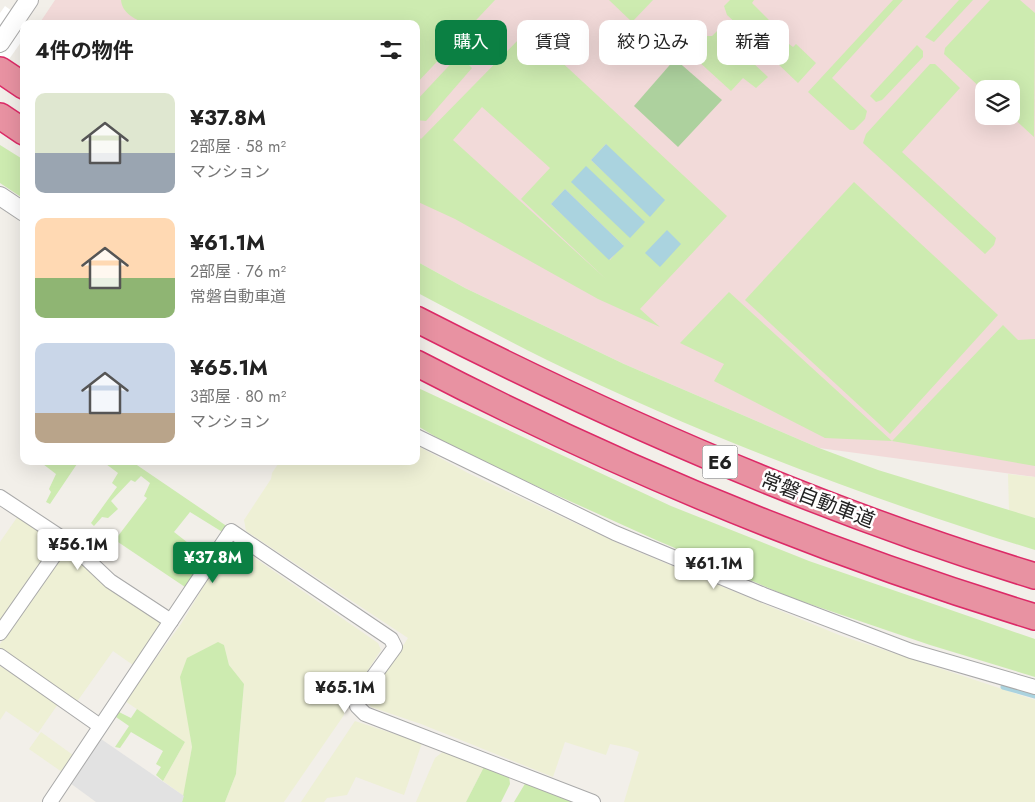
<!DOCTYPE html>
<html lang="ja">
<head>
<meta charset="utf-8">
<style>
  :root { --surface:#fff; --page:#f6f6f6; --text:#222; --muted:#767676; --accent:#0b8043 }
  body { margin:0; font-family:Jost,"Noto Sans JP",sans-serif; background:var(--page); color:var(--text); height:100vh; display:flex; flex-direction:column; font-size:19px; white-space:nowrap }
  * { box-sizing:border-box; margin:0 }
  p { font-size:16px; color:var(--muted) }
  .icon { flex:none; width:28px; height:28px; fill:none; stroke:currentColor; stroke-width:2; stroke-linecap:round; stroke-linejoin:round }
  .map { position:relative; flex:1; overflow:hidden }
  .panel { position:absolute; left:20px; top:20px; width:400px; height:445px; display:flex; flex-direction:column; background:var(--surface); border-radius:10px; box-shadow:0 5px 20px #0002 }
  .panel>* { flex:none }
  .hud { position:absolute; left:435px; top:20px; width:475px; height:45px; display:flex; gap:10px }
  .buttons { position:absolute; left:975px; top:80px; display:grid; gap:10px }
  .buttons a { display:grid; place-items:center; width:45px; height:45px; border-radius:10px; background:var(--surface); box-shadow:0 5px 20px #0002; font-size:25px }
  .price { position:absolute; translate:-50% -42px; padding:0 11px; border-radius:5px; background:#fff; color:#222; font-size:16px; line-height:32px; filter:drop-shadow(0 1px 2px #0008) }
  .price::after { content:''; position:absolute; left:50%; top:30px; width:15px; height:11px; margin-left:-8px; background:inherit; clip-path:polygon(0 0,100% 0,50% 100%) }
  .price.selected { background:var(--accent); color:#fff }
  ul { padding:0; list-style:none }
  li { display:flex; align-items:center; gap:15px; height:125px; padding:0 15px }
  li span { display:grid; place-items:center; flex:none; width:140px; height:100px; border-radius:10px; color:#555 }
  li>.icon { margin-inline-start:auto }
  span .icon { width:60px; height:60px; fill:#fffc; stroke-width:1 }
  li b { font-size:21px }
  h2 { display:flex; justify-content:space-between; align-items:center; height:60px; padding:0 15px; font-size:21px }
  .chip { padding:0 18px; border-radius:10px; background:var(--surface); box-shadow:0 5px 20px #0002; font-size:18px; line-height:45px }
  .chip.selected { background:var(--accent); color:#fff }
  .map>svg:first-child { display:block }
  .commercial { fill:#f2dad9; fill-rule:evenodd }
  .farmland { fill:#eef0d5 }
  .grass { fill:#cdebb0; fill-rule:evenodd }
  .forest { fill:#add19e }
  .parking { fill:#e2e2e2 }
  .water { fill:#aad3df }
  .pier { fill:#fff }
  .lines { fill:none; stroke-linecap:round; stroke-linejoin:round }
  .stream { stroke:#aad3df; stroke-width:5 }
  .minor-casing { stroke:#a9a9a9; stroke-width:16 }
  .tertiary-casing { stroke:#a9a9a9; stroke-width:20 }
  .motorway-casing { stroke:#dc2a67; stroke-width:28 }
  .minor { stroke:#fff; stroke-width:14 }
  .tertiary { stroke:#fff; stroke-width:18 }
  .motorway { stroke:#e892a2; stroke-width:25 }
  .labels { text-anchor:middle; stroke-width:5; stroke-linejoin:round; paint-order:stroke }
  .shield { fill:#fff; stroke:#646464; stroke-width:1 }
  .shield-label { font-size:19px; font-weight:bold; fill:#222 }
  .street-label { font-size:20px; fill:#222; stroke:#fff }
</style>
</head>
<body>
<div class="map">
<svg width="1035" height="802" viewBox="0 0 1035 802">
  <rect width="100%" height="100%" fill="#f2efe9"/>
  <path class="commercial" d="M55 0H1035V477L819 448 624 364 465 288 416 261V24H39ZM984 89H1011V116H984Z"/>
  <g class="farmland">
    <polygon points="416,445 468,473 624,546 839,635 1035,700 1035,802 624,802 639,752 629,748 610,744 606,755 565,742 553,777 421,724 371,707 367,701 408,638 246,531 244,520 271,479 272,473 280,461 416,461"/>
    <polygon points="1008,474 1035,477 1035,518 1009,511"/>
    <polygon points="18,516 55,541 0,621 0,542"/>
    <polygon points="229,544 236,545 378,643 381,650 345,706 344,715 284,802 225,802 236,774 244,685 229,665 224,645 187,713 192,747 184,796 163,781 185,742 125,701 181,624"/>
    <polygon points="66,549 107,586 159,621 160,626 133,665 113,651 76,703 0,650 0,644"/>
    <polygon points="0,666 58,704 38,733 6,711 0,720"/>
    <polygon points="355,721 422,743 404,795 356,777 347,795 327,798 324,802 301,802"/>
    <polygon points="41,732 73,755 62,772 29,749"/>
    <polygon points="444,751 484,767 466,802 416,802 435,758"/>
  </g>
  <g class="grass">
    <path d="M121 0H495L416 84V24H145C134 18 122 13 121 0Z"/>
    <polygon points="609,0 653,0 632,22"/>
    <polygon points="730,0 754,0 752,3 773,24 756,42 727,15 724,6"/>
    <polygon points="893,0 903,0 832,78 867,111 865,119 854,130 850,130 808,92"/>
    <polygon points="959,0 973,0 934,42 925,37"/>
    <polygon points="990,0 1020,0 1035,13 1034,137 1011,116 1011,89 984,89 984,91 944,54 945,48"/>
    <polygon points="718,30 768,77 756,88 743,78 731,91 686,50 698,36 712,36"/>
    <path d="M524 34 531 35 540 42 727 216 640 309 660 327 598 299 455 219 416 201V135L421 139ZM482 107 550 168 521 199 607 280 453 140ZM606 144 650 216 591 160ZM565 189 623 245 610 260 551 204Z"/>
    <polygon points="789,44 793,47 796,44 816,63 798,83 777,63 776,57"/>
    <polygon points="917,45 923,51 923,57 882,100 876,102 870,96"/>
    <polygon points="459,55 472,68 426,121 416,120 416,101"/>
    <polygon points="930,64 935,64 960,88 902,152 996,238 994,245 985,254 863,143 866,134"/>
    <polygon points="0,145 24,160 24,199 0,183"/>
    <polygon points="854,182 998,315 890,434 745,300"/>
    <path d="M416 261 465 288 624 364 819 448 878 470 1035 518V550C869 499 703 436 547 360 503 338 460 315 416 292Z"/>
    <polygon points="729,292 892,441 1003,325 1018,340 1035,339 1035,466 892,441 825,438 714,381 724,364 680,343"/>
    <polygon points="416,387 671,506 809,561 1035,639 1035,677 930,645 792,598 656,540 461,452 416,425"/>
    <polygon points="39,461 79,461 50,504 46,502 51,492 49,489 56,474"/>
    <polygon points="102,461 131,461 228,527 224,533 190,512 174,532 192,546 203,544 211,548 185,587 115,540 147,498 144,496 150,483 141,476 135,482 131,480 111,501 118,509 108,518 102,517 94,526 91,523 117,487 112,483 118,473"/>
    <polygon points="218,642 224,645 229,665 244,684 236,774 225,802 182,802 192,747 180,677 187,658"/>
    <polygon points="137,709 185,742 163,781 156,775 161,767 156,764 163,751 131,732 120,748 115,747 129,726 116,717 119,712 131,718"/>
    <polygon points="484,767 509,776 510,784 501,802 466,802"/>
    <polygon points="526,782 576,802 514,802"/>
  </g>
  <polygon class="forest" points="675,59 722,100 678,147 634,106"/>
  <polygon class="parking" points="101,739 184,796 182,802 96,802 70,783"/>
  <g class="water">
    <polygon points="606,144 665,200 650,217 591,160"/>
    <polygon points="586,166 645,222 630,238 571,182"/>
    <polygon points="565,189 624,246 609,260 551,204"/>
    <polygon points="667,230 681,244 660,267 645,253"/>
  </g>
  <polygon class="pier" points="5,6 30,24 24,24 24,38 0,72 0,13"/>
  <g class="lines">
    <polyline class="stream" points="1003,687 1035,696"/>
    <g class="minor-casing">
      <g id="minor">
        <polyline points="416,436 615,533 764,595 911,651 1035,687"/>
        <polyline points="0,497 71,544 110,581 171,621"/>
        <polyline points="0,633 65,540"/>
        <polyline points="0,656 100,726"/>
        <polyline points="50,802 231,531 391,639 395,647 357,699 357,706 365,714 593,802"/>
      </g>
    </g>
    <g class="tertiary-casing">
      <g id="tertiary">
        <polyline points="0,43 29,0"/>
        <polyline points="0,196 24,212"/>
      </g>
    </g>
    <g class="motorway-casing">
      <g id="motorway">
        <polyline points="0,70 24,86"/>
        <polyline points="0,116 24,132"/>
        <path d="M416 319C615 421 821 511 1035 576"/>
        <path d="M416 363C614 466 822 552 1035 617"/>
      </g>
    </g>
    <use href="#minor" class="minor"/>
    <use href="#tertiary" class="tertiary"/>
    <use href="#motorway" class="motorway"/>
  </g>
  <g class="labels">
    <rect class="shield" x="702.5" y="445.5" width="35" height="33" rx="4"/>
    <g class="shield-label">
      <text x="720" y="469">E6</text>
    </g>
    <g class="street-label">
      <text transform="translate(818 500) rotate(21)" y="7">常磐自動車道</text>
    </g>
  </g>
</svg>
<div class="buttons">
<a><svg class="icon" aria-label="layers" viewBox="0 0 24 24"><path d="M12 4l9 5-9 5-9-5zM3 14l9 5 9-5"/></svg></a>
</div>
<b class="price" style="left:78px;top:571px">¥56.1M</b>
<b class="price selected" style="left:213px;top:584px">¥37.8M</b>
<b class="price" style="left:714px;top:590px">¥61.1M</b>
<b class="price" style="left:345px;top:714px">¥65.1M</b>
<div class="hud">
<a class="chip selected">購入</a>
<a class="chip">賃貸</a>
<a class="chip">絞り込み</a>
<a class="chip">新着</a>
</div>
<section class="panel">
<h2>4件の物件<svg class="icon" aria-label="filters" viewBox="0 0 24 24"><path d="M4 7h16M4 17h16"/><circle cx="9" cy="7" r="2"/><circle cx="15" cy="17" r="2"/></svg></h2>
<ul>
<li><span style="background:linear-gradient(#dfe7d0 60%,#9aa5b1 0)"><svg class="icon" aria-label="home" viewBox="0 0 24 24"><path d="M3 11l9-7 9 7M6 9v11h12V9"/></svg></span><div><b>¥37.8M</b><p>2部屋 · 58 m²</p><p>マンション</p></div></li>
<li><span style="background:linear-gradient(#ffd9b3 60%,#8fb573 0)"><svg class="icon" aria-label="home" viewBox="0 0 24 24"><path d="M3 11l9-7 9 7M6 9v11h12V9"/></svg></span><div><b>¥61.1M</b><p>2部屋 · 76 m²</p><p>常磐自動車道</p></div></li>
<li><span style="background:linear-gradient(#c9d6e8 70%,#b9a48a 0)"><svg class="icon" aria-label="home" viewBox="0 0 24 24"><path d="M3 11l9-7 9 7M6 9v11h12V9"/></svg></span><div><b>¥65.1M</b><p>3部屋 · 80 m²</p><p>マンション</p></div></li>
</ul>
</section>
</div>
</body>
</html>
